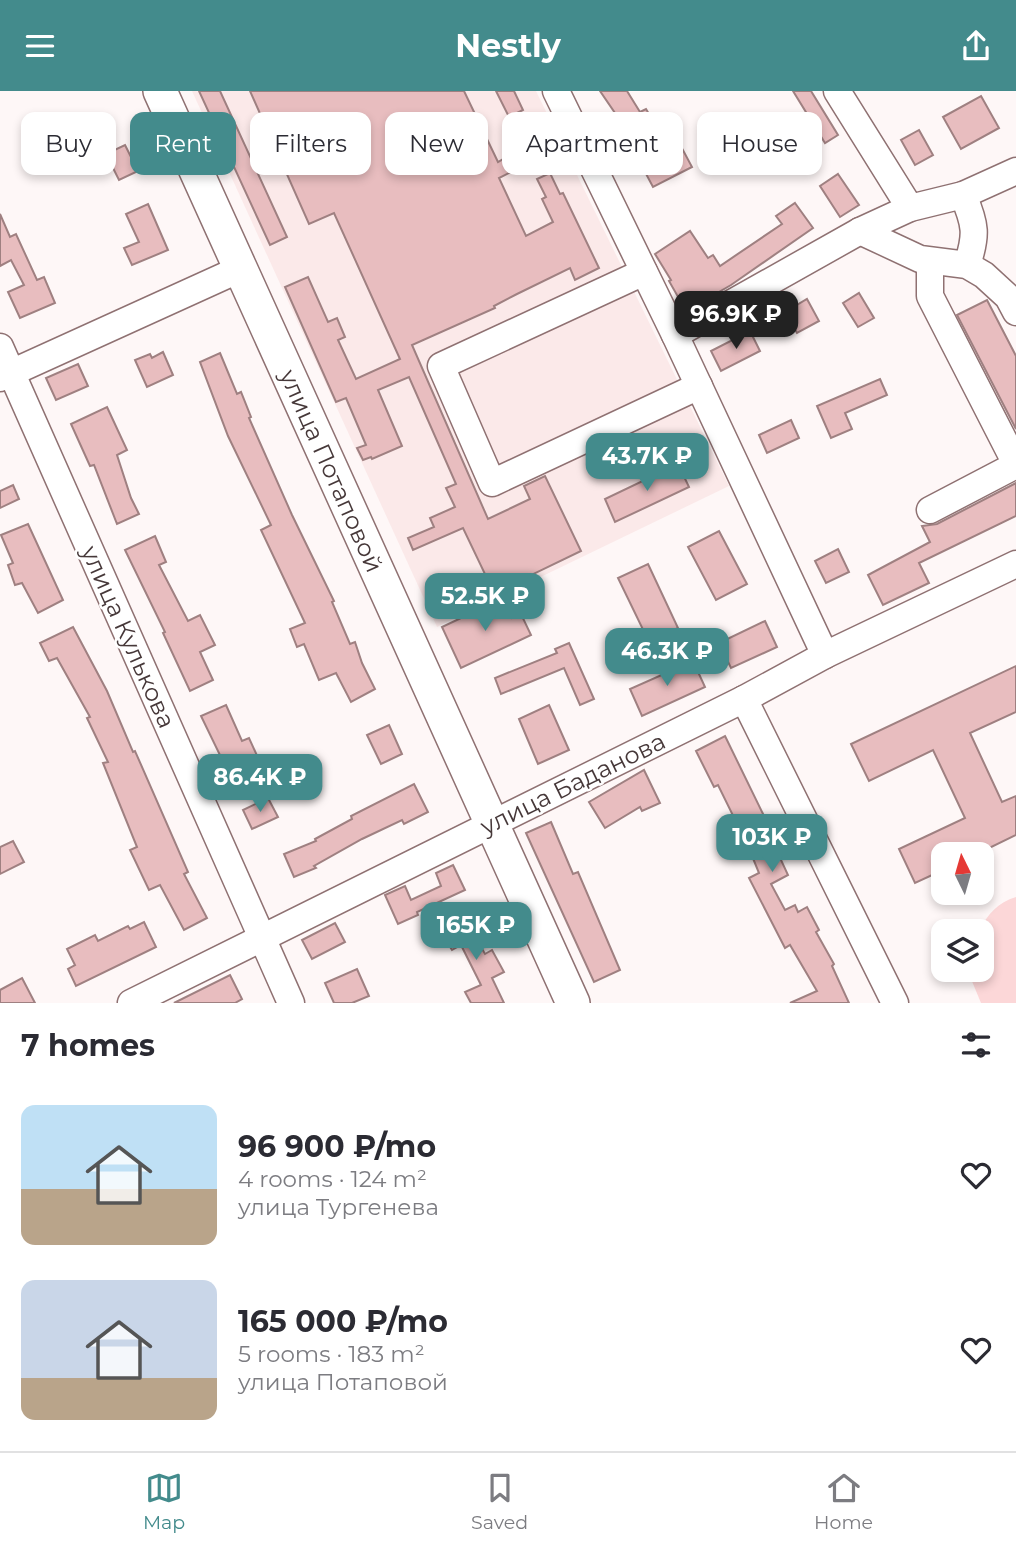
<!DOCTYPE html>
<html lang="en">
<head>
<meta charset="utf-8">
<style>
  :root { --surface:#fff; --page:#f7f7f7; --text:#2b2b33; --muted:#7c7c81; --line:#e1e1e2; --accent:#438b8c }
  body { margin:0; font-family:Montserrat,sans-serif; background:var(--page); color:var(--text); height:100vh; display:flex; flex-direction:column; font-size:26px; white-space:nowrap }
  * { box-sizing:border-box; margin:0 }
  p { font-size:23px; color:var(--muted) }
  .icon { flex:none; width:38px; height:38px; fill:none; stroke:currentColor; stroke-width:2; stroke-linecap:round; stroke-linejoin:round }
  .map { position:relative; height:912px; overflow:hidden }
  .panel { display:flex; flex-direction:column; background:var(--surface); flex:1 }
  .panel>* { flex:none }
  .banner { position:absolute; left:21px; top:21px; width:975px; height:63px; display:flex; gap:14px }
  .needle { width:46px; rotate:355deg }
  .tools { position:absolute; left:931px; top:751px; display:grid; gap:14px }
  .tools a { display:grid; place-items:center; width:63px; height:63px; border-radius:14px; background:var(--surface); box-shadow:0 4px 10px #0003; font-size:35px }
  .price { position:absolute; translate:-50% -60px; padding:0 16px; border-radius:14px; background:var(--accent); color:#fff; font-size:23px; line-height:46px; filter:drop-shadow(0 2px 4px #0008) }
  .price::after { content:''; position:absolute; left:50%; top:42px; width:21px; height:16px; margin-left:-10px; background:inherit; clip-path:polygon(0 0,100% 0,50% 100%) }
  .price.on { background:#222; color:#fff }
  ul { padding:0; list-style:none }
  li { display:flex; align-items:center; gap:21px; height:175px; padding:0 21px }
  li span { display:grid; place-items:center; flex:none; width:196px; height:140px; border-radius:14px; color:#555 }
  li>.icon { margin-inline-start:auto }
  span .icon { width:84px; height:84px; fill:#fffc; stroke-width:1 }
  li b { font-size:30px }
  h2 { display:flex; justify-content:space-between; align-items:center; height:84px; padding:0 21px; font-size:30px }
  .pill { padding:0 24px; border-radius:14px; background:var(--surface); box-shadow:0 4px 10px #0003; font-size:24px; line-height:63px }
  .pill.on { background:var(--accent); color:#fff }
  header { display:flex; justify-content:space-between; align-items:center; height:91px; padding:0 21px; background:var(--accent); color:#fff; font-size:32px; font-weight:700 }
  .tab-bar { display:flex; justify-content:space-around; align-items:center; height:98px; border-top:2px solid var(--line); background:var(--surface); font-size:19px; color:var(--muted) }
  .tab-bar a { display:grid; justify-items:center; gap:4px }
  .tab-bar .on { color:var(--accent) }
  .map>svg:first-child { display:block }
  .built { fill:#fbe9e9 }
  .green { fill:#fcd7d8 }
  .building { fill:#e8bdbf; stroke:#9f8081; stroke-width:2 }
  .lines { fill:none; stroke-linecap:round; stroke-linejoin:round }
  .minor-casing { stroke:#8f7172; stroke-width:29 }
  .major-casing { stroke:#8f7172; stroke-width:36 }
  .minor { stroke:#fff; stroke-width:26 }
  .major { stroke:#fff; stroke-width:33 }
  .labels { text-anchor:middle; stroke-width:5; stroke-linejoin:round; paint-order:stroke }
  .street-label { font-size:24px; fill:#463839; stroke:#fff }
</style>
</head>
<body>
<header><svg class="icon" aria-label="menu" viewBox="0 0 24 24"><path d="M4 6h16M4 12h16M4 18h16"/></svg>Nestly<svg class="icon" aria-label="share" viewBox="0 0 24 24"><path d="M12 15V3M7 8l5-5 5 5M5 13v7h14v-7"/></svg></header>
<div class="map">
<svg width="1016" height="912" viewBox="0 0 1016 912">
  <rect width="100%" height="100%" fill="#fef7f7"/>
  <polygon class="built" points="192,0 536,0 729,395 437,536"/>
  <path class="green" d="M1016 806V912H981L969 883V879L982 878V840H979C987 824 998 811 1016 806Z"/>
  <g class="building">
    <polygon points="199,0 220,0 287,146 270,154"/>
    <polygon points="250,0 464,0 498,71 505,67 511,81 499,87 526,145 553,131 542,108 546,106 537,88 550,82 560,103 563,102 599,177 575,189 570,177 517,203 494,215 495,217 412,254 488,428 530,408 524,395 545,385 581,460 494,502 463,437 413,459 408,447 434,436 430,427 455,416 446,397 456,393 409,286 378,299 402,355 372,368 371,366 363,369 357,357 366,354 346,307 336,311 285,196 308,186 328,231 337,227 345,246 338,249 356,288 400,268 334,122 309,133"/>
    <polygon points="496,0 514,0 523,19 509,26"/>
    <polygon points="600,0 627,0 640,21 646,18 666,51 676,46 692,76 653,96 636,64 630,68 607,31 617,25"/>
    <polygon points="793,0 811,0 838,44 825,52"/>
    <polygon points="981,5 999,37 961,58 943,26"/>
    <polygon points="919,39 933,64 915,74 901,49"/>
    <polygon points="125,54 138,80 119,89 106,63"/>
    <polygon points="838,83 859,114 840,126 820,95"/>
    <polygon points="795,112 813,137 731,194 686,220 669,190 671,189 655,163 690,140 708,167 713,164 720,175 782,133 776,125"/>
    <polygon points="148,113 168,159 132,174 124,157 139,151 126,123"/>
    <polygon points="0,123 10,146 16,143 37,189 44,186 55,212 20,227 8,201 24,194 11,169 0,175"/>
    <polygon points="859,202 874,227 858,236 843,212"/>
    <polygon points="807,208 819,230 797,242 785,221"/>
    <polygon points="987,209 1016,265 1016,338 957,224"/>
    <polygon points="750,240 760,260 721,280 711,260"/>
    <polygon points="163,261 173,284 147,296 135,269 150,263 152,267"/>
    <polygon points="220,262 237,303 241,301 251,326 249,327 292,424 334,510 332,511 350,553 355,551 362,572 375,598 351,611 336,582 319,589 304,553 297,556 290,538 305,532 261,439 271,434 228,345 200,271"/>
    <polygon points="78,273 88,295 56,309 46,287"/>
    <polygon points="880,288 887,304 845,322 852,338 831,347 817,315"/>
    <polygon points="107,316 127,359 117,364 131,407 139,423 117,433 94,374 90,375 71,333"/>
    <polygon points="791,329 799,347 767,362 759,344"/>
    <polygon points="678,373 689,396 615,431 605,408"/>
    <polygon points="1016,392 1016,425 919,472 929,492 883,514 868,484 930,451 922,435 937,433"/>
    <polygon points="13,394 19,408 0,417 0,400"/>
    <polygon points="28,433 63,509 38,522 22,492 15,494 8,474 13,472 1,444"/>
    <polygon points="719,440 747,493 716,509 688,456"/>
    <polygon points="155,445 166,471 159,474 188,530 200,524 215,554 200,561 213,589 190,600 163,542 165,541 125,459"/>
    <polygon points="838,458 849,481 826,492 815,470"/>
    <polygon points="648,473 678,537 649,551 618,487"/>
    <polygon points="503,507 512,527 521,523 531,544 461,577 442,536"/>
    <polygon points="765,530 777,556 731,577 719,552"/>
    <polygon points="73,536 107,600 133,661 135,660 188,781 184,783 207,827 184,839 160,794 149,799 130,759 137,756 103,672 108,671 87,627 90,626 57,567 49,570 40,552"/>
    <polygon points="569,552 594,608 580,614 564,577 501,603 495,587 557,562 555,558"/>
    <polygon points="693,570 705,596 642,625 630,598"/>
    <polygon points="1016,575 1016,621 970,642 1002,711 1016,705 1016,744 977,763 943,763 943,779 915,792 899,758 965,727 933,659 869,690 851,653"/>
    <polygon points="226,614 242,650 249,647 264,680 234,693 201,625"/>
    <polygon points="549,614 569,659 538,673 519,628"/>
    <polygon points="389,634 402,663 381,673 367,644"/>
    <polygon points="725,645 765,727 762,728 788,784 771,793 785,819 795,814 798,821 807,816 819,839 816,841 834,873 832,875 849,912 790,912 817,900 790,854 785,857 749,787 759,782 748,755 718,694 714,696 696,660"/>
    <polygon points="644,679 660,712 642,720 640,716 605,737 589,711"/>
    <polygon points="414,693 428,721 404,733 402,729 362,748 314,775 316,777 294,786 284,763 316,750 315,748 352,728 351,725"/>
    <polygon points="268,707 278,726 252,738 243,719"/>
    <polygon points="551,731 573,783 578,781 620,879 594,891 526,742"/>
    <polygon points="13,750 24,771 0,783 0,756"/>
    <polygon points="453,774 465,799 417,821 418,824 398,833 385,804 405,795 411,809 441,795 436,782"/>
    <polygon points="464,826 485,863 492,859 504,881 492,887 504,912 471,912 465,901 481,894 461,854 452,859 440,840"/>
    <polygon points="144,831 156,856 76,895 68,878 75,874 67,858 95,844 98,850 128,835 130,838"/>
    <polygon points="335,832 345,851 312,868 302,849"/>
    <polygon points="357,878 369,905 352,912 334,912 325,892"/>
    <polygon points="230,884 242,908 235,912 174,912"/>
    <polygon points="22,887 35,912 0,912 0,899"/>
  </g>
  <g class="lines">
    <g class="minor-casing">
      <g id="minor">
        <polyline points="556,0 675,244 825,564"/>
        <polyline points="837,0 910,117"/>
        <path d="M963 104C976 134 977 144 967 174"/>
        <polyline points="860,140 920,168 967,174 984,184 1008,206 1016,221"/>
        <polyline points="930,170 930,205 1016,373"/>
        <polyline points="644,181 441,275 492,392 699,295"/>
        <polyline points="675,244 860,140 910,117 963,104 1016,80"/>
        <polyline points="0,256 291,912"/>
        <polyline points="0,287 240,178"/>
        <polyline points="930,419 1016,374"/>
        <polyline points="744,608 895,912"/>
        <polyline points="131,912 744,608 825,564 1016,473"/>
      </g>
    </g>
    <g class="major-casing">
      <polyline id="major" points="160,0 573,912"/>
    </g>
    <use href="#minor" class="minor"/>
    <use href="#major" class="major"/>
  </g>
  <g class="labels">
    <g class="street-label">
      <text transform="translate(331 380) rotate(66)" y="8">улица Потаповой</text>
      <text transform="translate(128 546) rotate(66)" y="8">улица Кулькова</text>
      <text transform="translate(573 693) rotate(-26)" y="8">улица Баданова</text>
    </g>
  </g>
</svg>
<div class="tools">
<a><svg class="needle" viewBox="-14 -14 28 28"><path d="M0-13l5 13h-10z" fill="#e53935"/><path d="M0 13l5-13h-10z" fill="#7c7c81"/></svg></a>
<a><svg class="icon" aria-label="layers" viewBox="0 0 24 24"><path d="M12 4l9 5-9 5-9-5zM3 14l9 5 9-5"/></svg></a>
</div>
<b class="price on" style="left:736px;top:260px">96.9K ₽</b>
<b class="price" style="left:647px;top:402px">43.7K ₽</b>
<b class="price" style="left:485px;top:542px">52.5K ₽</b>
<b class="price" style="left:667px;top:597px">46.3K ₽</b>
<b class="price" style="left:260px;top:723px">86.4K ₽</b>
<b class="price" style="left:772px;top:783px">103K ₽</b>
<b class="price" style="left:476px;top:871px">165K ₽</b>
<div class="banner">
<a class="pill">Buy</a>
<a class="pill on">Rent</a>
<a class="pill">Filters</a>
<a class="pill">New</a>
<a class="pill">Apartment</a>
<a class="pill">House</a>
</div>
</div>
<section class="panel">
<h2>7 homes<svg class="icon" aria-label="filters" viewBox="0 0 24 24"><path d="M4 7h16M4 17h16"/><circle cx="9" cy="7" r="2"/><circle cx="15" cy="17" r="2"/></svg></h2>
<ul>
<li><span style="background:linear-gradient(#bfe0f5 60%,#b9a48a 0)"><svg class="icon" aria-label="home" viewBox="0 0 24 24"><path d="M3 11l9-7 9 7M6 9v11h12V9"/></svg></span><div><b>96 900 ₽/mo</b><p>4 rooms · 124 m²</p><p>улица Тургенева</p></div><svg class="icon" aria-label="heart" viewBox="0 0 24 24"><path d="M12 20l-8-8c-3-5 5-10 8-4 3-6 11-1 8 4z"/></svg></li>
<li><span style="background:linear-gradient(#c9d6e8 70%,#b9a48a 0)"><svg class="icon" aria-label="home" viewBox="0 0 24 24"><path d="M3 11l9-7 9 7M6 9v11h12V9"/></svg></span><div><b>165 000 ₽/mo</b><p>5 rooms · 183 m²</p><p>улица Потаповой</p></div><svg class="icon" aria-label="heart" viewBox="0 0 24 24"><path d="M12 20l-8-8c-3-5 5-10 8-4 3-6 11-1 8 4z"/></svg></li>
</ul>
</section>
<nav class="tab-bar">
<a class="on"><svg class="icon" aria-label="map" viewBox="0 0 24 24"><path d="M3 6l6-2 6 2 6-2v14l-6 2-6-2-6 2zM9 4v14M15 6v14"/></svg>Map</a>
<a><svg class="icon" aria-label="saved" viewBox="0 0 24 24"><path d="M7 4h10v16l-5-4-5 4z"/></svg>Saved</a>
<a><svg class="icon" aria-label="home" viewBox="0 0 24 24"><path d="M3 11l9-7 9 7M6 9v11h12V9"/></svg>Home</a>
</nav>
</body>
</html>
